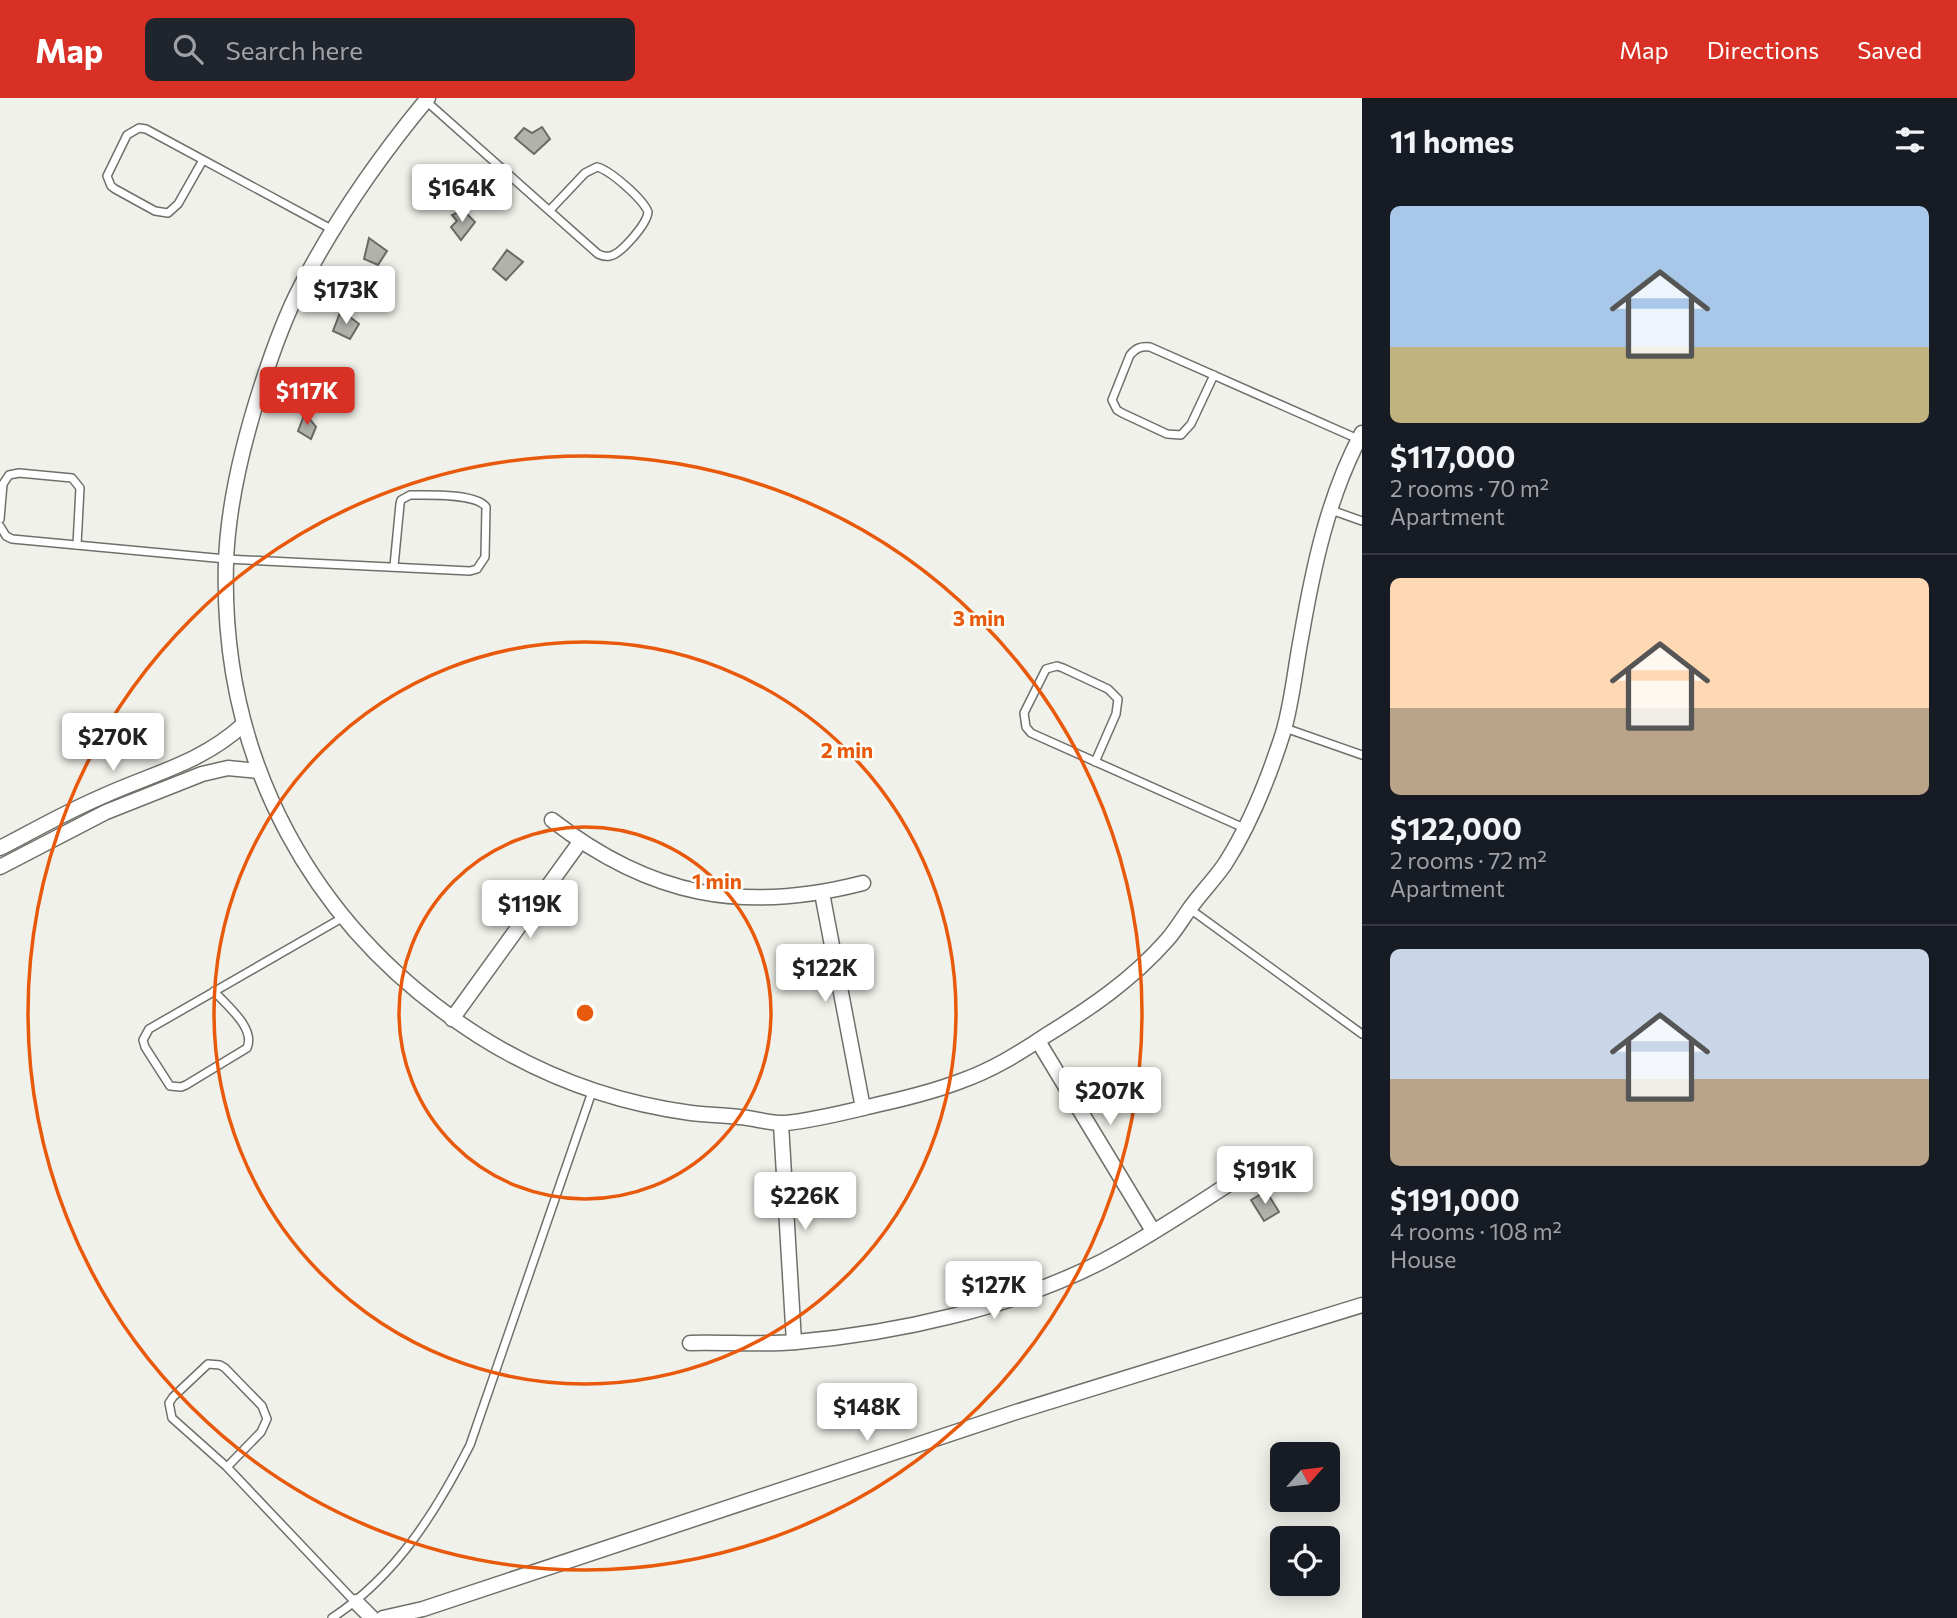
<!DOCTYPE html>
<html lang="en">
<head>
<meta charset="utf-8">
<style>
  :root { --surface:#171b24; --page:#20242c; --text:#f1f3f6; --muted:#9ea1a6; --line:#363941; --accent:#d93025 }
  body { margin:0; font-family:Commissioner,sans-serif; background:var(--page); color:var(--text); height:100vh; display:flex; flex-direction:column; font-size:26px; white-space:nowrap }
  * { box-sizing:border-box; margin:0 }
  p { font-size:23px; color:var(--muted) }
  .icon { flex:none; width:38px; height:38px; fill:none; stroke:currentColor; stroke-width:2; stroke-linecap:round; stroke-linejoin:round }
  .map { position:relative; flex:1; overflow:hidden }
  .panel { display:flex; flex-direction:column; background:var(--surface); width:595px }
  .panel>* { flex:none }
  .needle { width:46px; rotate:62deg }
  .tools { position:absolute; left:1270px; top:1344px; display:grid; gap:14px }
  .tools a { display:grid; place-items:center; width:70px; height:70px; border-radius:10px; background:var(--surface); box-shadow:0 4px 18px #0003; font-size:35px }
  .price { position:absolute; translate:-50% -60px; padding:0 16px; border-radius:7px; background:#fff; color:#222; font-size:23px; line-height:46px; filter:drop-shadow(0 2px 4px #0008) }
  .price::after { content:''; position:absolute; left:50%; top:42px; width:21px; height:16px; margin-left:-10px; background:inherit; clip-path:polygon(0 0,100% 0,50% 100%) }
  .price.current { background:var(--accent); color:#fff }
  ul { padding:0; list-style:none }
  li { display:grid; align-content:center; gap:14px; height:371px; padding:0 28px }
  li+li { border-top:2px solid var(--line) }
  li span { display:grid; place-items:center; height:217px; border-radius:10px; color:#555 }
  li>.icon { margin-inline-start:auto }
  span .icon { width:126px; height:126px; fill:#fffc; stroke-width:1 }
  li b { font-size:30px }
  h2 { display:flex; justify-content:space-between; align-items:center; height:84px; padding:0 28px; font-size:30px }
  header { display:flex; align-items:center; gap:42px; box-sizing:border-box; height:98px; padding:0 35px; background:var(--accent); color:#fff }
  header strong { font-size:33px }
  nav { display:flex; gap:38px; margin-inline-start:auto; font-size:24px }
  .search { width:490px; height:63px; background:var(--page); display:flex; align-items:center; gap:18px; box-sizing:border-box; padding:0 24px; border-radius:10px; color:var(--muted); font-size:26px }
  main { display:flex; flex:1; min-height:0 }
  .map>svg:first-child { display:block }
  .building { fill:#b1b2ac; stroke:#696a64; stroke-width:2 }
  .lines { fill:none; stroke-linecap:round; stroke-linejoin:round }
  .service-casing { stroke:#70706b; stroke-width:10 }
  .minor-casing { stroke:#70706b; stroke-width:17 }
  .service { stroke:#fff; stroke-width:7 }
  .minor { stroke:#fff; stroke-width:14 }
  .ring { fill:none; stroke:#e8590c; stroke-width:3.5 }
  .centre { fill:#e8590c; stroke:#fdfef8; stroke-width:3.5 }
  .ring-label { font-size:21px; text-anchor:middle; font-weight:bold; fill:#e8590c; stroke:#fdfef8; stroke-width:5; stroke-linejoin:round; paint-order:stroke }
</style>
</head>
<body>
<header>
<strong>Map</strong>
<div class="search"><svg class="icon" aria-label="search" viewBox="0 0 24 24"><circle cx="10" cy="10" r="6"/><path d="M15 15l6 6"/></svg>Search here</div>
<nav><a>Map</a><a>Directions</a><a>Saved</a></nav>
</header>
<main>
<div class="map">
<svg width="1362" height="1520" viewBox="0 0 1362 1520">
  <rect width="100%" height="100%" fill="#f0f1ea"/>
  <g class="building">
    <polygon points="542,29 550,41 534,56 515,40 524,30 532,35"/>
    <polygon points="463,112 475,124 461,142 451,129 457,123 452,117"/>
    <polygon points="369,140 387,153 378,167 364,161"/>
    <polygon points="507,152 523,164 506,182 493,171"/>
    <polygon points="341,212 359,226 350,241 333,233"/>
    <polygon points="305,315 316,329 311,341 298,333"/>
    <polygon points="1266,1093 1279,1114 1264,1123 1251,1102"/>
  </g>
  <g class="lines">
    <g class="service-casing">
      <g id="service">
        <path d="M426 3 598 156C603 158 604 159 610 158 621 156 647 126 648 114 643 101 610 72 597 69L585 75 550 112"/>
        <polyline points="203,62 178,106 168,115 155,113 115,91 111,88 107,78 127,37 139,30 146,31 333,132"/>
        <path d="M1214 277 1191 326 1181 337 1167 336 1122 315 1117 312 1112 302 1130 257C1136 250 1141 248 1150 249L1358 341"/>
        <polyline points="1331,412 1362,423"/>
        <polyline points="0,421 3,386 9,377 19,375 72,380 80,390 77,447"/>
        <path d="M0 428 6 438 12 441 226 461 470 473 477 471 485 459 486 409C476 395 428 397 410 397L401 402 400 406 394 468"/>
        <polyline points="1285,630 1362,657"/>
        <polyline points="1095,664 1116,616 1118,601 1108,591 1063,570 1057,568 1046,571 1024,615 1026,629 1031,635 1244,730"/>
        <polyline points="1190,811 1362,936"/>
        <path d="M214 893C226 907 256 930 247 950L186 987 181 989 170 988 145 949 143 942 149 931 342 820"/>
        <polyline points="227,1369 261,1334 267,1321 262,1308 225,1270 220,1267 208,1266 173,1299 169,1305 172,1320 227,1369 355,1504"/>
        <path d="M332 1520C396 1478 436 1414 470 1347L592 994"/>
      </g>
    </g>
    <g class="minor-casing">
      <g id="minor">
        <path d="M428 0C379 59 336 121 301 188 284 220 272 255 261 289 243 345 228 405 226 464 220 663 313 832 479 938 544 979 615 1005 691 1015 707 1017 723 1017 739 1019 755 1020 771 1026 786 1025 817 1022 850 1013 880 1006 907 1000 935 993 961 983 992 972 1018 956 1045 938 1089 911 1132 882 1167 842 1175 833 1181 823 1188 813 1199 797 1214 782 1225 766 1250 727 1269 679 1283 635 1292 605 1295 571 1301 540 1313 470 1328 398 1362 335"/>
        <path d="M552 722C650 798 743 816 863 785"/>
        <path d="M0 750C33 733 66 714 101 699 153 675 200 666 244 626"/>
        <polyline points="0,769 106,714 202,676 228,670 259,673"/>
        <polyline points="822,795 863,1010"/>
        <polyline points="452,921 580,744"/>
        <polyline points="1038,943 1153,1133"/>
        <polyline points="781,1026 794,1244"/>
        <path d="M690 1245C725 1244 761 1247 796 1244 897 1235 1012 1210 1103 1163 1156 1135 1206 1100 1257 1068"/>
        <polyline points="356,1504 372,1520"/>
        <polyline points="383,1520 423,1511 1016,1314 1362,1207"/>
      </g>
    </g>
    <use href="#service" class="service"/>
    <use href="#minor" class="minor"/>
  </g>
  <g class="ring">
    <circle cx="585" cy="915" r="186"/>
    <circle cx="585" cy="915" r="371"/>
    <circle cx="585" cy="915" r="557"/>
  </g>
  <circle cx="585" cy="915" r="10" class="centre"/>
  <g class="ring-label">
    <text x="979" y="528">3 min</text>
    <text x="847" y="660">2 min</text>
    <text x="717" y="791">1 min</text>
  </g>
</svg>
<div class="tools">
<a><svg class="needle" viewBox="-14 -14 28 28"><path d="M0-13l5 13h-10z" fill="#e53935"/><path d="M0 13l5-13h-10z" fill="#9ea1a6"/></svg></a>
<a><svg class="icon" aria-label="locate" viewBox="0 0 24 24"><circle cx="12" cy="12" r="6"/><path d="M12 2v4M12 18v4M2 12h4M18 12h4"/></svg></a>
</div>
<b class="price" style="left:462px;top:126px">$164K</b>
<b class="price" style="left:346px;top:228px">$173K</b>
<b class="price current" style="left:307px;top:329px">$117K</b>
<b class="price" style="left:113px;top:675px">$270K</b>
<b class="price" style="left:530px;top:842px">$119K</b>
<b class="price" style="left:825px;top:906px">$122K</b>
<b class="price" style="left:1110px;top:1029px">$207K</b>
<b class="price" style="left:1265px;top:1108px">$191K</b>
<b class="price" style="left:805px;top:1134px">$226K</b>
<b class="price" style="left:994px;top:1223px">$127K</b>
<b class="price" style="left:867px;top:1345px">$148K</b>
</div>
<section class="panel">
<h2>11 homes<svg class="icon" aria-label="filters" viewBox="0 0 24 24"><path d="M4 7h16M4 17h16"/><circle cx="9" cy="7" r="2"/><circle cx="15" cy="17" r="2"/></svg></h2>
<ul>
<li><span style="background:linear-gradient(#a9c7e8 65%,#c2b280 0)"><svg class="icon" aria-label="home" viewBox="0 0 24 24"><path d="M3 11l9-7 9 7M6 9v11h12V9"/></svg></span><div><b>$117,000</b><p>2 rooms · 70 m²</p><p>Apartment</p></div></li>
<li><span style="background:linear-gradient(#ffd9b3 60%,#b9a48a 0)"><svg class="icon" aria-label="home" viewBox="0 0 24 24"><path d="M3 11l9-7 9 7M6 9v11h12V9"/></svg></span><div><b>$122,000</b><p>2 rooms · 72 m²</p><p>Apartment</p></div></li>
<li><span style="background:linear-gradient(#c9d6e8 60%,#b9a48a 0)"><svg class="icon" aria-label="home" viewBox="0 0 24 24"><path d="M3 11l9-7 9 7M6 9v11h12V9"/></svg></span><div><b>$191,000</b><p>4 rooms · 108 m²</p><p>House</p></div></li>
</ul>
</section>
</main>
</body>
</html>
